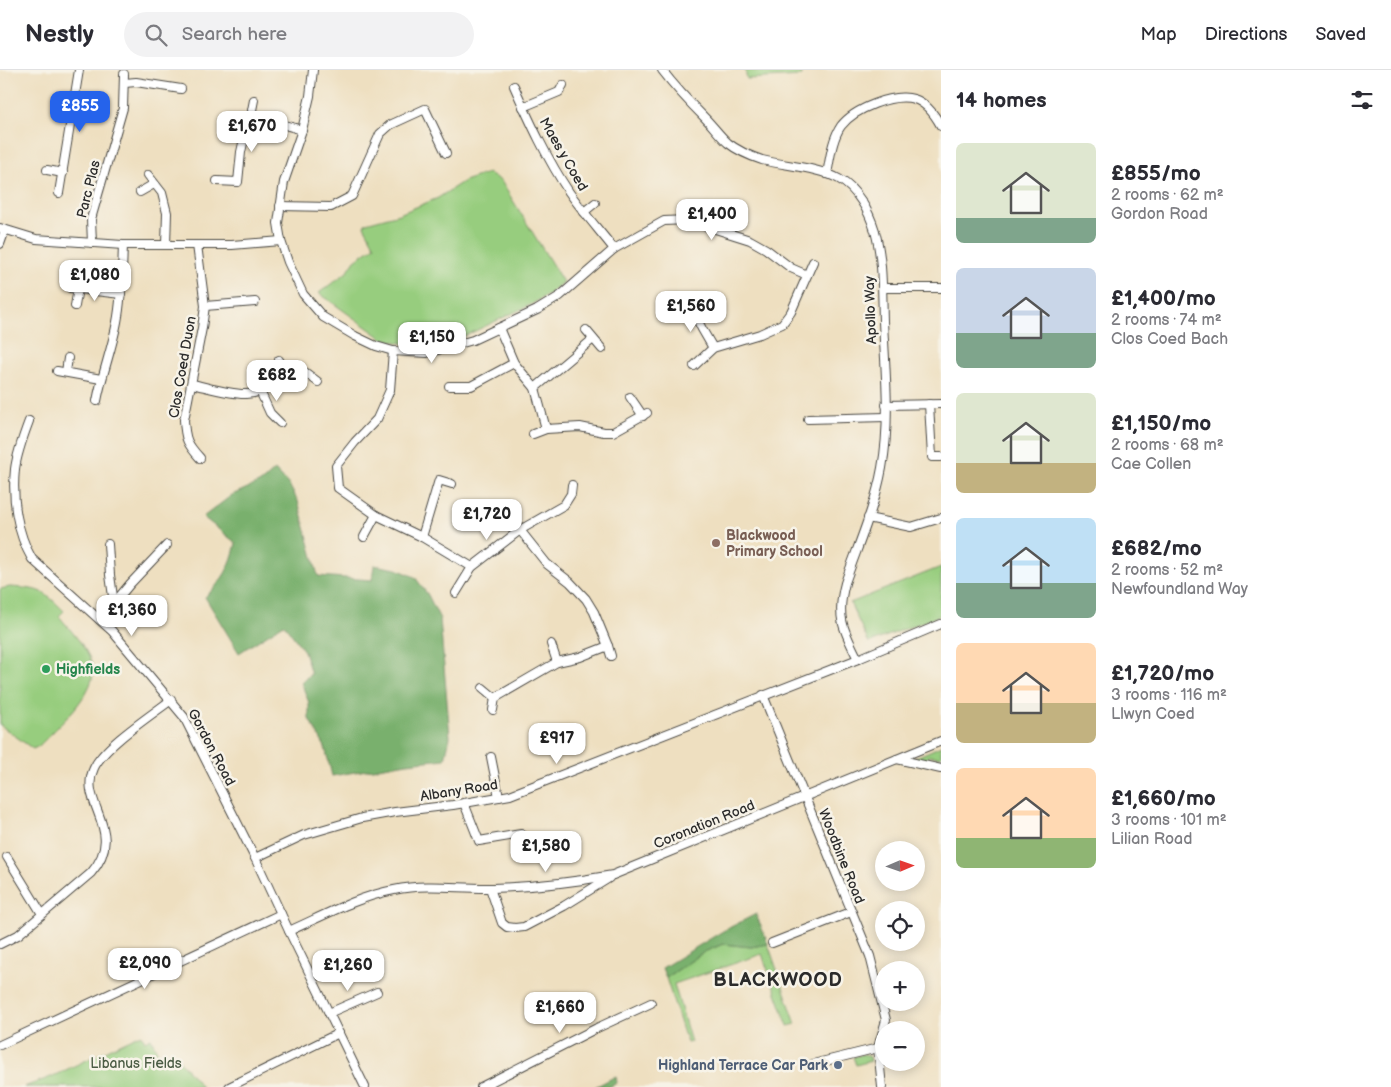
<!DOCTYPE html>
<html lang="en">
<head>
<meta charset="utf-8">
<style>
  :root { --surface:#fff; --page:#f2f2f3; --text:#2b2b33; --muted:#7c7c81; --line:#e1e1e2; --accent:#2563eb }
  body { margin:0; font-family:"Balsamiq Sans",sans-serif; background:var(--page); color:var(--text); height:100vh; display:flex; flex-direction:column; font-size:19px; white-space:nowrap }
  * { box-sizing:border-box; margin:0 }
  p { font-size:16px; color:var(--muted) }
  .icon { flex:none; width:28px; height:28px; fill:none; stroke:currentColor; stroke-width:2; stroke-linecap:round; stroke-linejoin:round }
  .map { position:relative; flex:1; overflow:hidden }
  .details { display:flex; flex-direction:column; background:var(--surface); width:450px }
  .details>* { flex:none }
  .needle { width:32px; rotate:88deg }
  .fabs { position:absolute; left:875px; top:771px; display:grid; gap:10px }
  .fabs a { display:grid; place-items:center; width:50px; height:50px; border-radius:50%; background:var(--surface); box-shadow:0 2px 12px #0003; font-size:25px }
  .price { position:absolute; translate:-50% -42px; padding:0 11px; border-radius:10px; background:#fff; color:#222; font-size:16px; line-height:32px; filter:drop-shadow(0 1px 2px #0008) }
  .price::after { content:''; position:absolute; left:50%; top:30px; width:15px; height:11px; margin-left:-8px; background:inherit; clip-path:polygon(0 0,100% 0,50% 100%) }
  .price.on { background:var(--accent); color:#fff }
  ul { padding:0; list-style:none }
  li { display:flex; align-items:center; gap:15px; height:125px; padding:0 15px }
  li span { display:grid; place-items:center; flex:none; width:140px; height:100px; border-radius:8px; color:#555 }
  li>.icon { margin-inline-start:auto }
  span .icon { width:60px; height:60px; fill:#fffc; stroke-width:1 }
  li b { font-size:21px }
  h2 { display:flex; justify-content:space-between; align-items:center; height:60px; padding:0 15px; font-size:21px }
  header { display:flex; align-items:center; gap:30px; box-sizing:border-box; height:70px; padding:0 25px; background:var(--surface); border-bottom:1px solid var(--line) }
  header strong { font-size:24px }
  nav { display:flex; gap:28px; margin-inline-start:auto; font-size:18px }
  .search { width:350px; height:45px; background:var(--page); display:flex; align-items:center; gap:12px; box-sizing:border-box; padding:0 18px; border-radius:28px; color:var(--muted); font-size:19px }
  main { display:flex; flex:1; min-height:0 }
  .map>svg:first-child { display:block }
  .green { fill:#97cd7e; stroke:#617c54 }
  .forest { fill:#79b06d; stroke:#526e4c }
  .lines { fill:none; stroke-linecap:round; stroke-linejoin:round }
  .street-casing { stroke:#484641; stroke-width:10 }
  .street { stroke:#fff; stroke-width:8 }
  .education-dot { fill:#8d6e63; stroke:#f7f3e8; stroke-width:2 }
  .leisure-dot { fill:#2e9e5b; stroke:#f7f3e8; stroke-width:2 }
  .service-dot { fill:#5c6f8a; stroke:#f7f3e8; stroke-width:2 }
  .labels { text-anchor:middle; stroke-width:5; stroke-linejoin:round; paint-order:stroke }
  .street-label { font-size:14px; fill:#2b2b2b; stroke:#f7f3e8 }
  .education-label { font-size:14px; font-weight:bold; fill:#785e54; stroke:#f7f3e8; text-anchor:start }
  .leisure-label { font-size:14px; font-weight:bold; fill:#27864d; stroke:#f7f3e8; text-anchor:start }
  .park-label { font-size:14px; fill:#4b5c44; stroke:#f7f3e8 }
  .service-label { font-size:14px; font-weight:bold; fill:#4e5e75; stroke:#f7f3e8; text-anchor:end }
  .district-label { font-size:19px; font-weight:bold; letter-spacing:1px; fill:#2b2b2b; stroke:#f7f3e8 }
</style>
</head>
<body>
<header>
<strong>Nestly</strong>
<div class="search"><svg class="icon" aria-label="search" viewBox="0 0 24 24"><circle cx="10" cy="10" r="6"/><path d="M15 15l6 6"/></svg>Search here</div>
<nav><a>Map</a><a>Directions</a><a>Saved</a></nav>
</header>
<main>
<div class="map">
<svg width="941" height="1017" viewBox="0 0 941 1017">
  <rect width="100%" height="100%" fill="#f7f3e8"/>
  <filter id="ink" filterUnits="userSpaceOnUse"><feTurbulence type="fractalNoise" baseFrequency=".02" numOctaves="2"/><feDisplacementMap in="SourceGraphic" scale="10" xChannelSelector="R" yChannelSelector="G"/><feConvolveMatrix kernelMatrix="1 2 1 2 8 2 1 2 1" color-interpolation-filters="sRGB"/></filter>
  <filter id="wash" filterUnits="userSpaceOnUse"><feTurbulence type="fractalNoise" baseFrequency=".0096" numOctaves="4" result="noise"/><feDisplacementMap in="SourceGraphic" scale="20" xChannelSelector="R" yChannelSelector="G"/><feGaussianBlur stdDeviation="1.12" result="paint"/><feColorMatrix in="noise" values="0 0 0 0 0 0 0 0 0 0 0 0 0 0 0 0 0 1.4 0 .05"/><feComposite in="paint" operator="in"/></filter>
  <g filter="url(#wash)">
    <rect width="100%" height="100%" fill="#eedfc0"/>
    <g class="green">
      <polygon points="745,0 801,0 802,6 747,9"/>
      <polygon points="488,103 501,111 563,212 550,223 532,234 452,272 406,274 383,269 319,223 347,202 355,190 375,176 364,156 366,153 399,144 438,128 464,111"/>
      <polygon points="941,497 941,545 869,573 850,533"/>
      <path d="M10 517C40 519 42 519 64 541L59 546C70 560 86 576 92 594 101 620 55 659 39 676L33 679 0 655V519Z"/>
      <polygon points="941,676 941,687 928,686 928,691 914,688"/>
      <polygon points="723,874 751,877 768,874 796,954 788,956 762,884 674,914 691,972 687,973 666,908 704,882"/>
      <polygon points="141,964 145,971 151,968 161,989 174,984 202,1017 24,1017 51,1007"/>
      <polygon points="864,984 870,987 871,991 856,995 853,987"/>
    </g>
    <g class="forest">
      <path d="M275 400 289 415 298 431 318 506 372 510 374 495 397 499 415 507 428 525 440 549 450 667 445 689 407 693 332 706 325 677 309 649V633L301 612 311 604 304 581 284 554 239 583 205 527C223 511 231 496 236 473L203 447 232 425 263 411Z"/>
      <polygon points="756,844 768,874 751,877 723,874 704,882 666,908 662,898 723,861"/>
      <polygon points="616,1006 617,1013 609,1017 595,1017"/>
    </g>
  </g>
  <g filter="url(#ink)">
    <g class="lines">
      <g class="street-casing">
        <g id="street">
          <polyline points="313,0 310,26 302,60 284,112 278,153 281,171 288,192 303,224 323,247 355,266 376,276 393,281 427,283 473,270 537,240 560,226 614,179 664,151 687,150 750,170 766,179 791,198 807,205"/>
          <path d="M662 0C675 17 690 33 705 48 713 56 720 66 728 73 738 81 750 86 762 90 786 96 818 97 839 109 857 119 869 141 875 161 883 190 882 221 883 251 885 299 891 350 882 398 875 437 858 475 845 513 836 547 843 559 858 589"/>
          <polyline points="125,13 136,12 181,19"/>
          <path d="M514 16C530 52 547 89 569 122 583 142 599 160 614 179"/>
          <polyline points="254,30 252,40 254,46"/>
          <polyline points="523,37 559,22 563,15"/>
          <polyline points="47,100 63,103"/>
          <path d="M827 104C830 89 832 69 841 56 854 39 893 23 914 29 927 33 935 45 941 56"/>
          <polyline points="148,105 162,123 167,143 166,175"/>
          <polyline points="217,111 238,112 241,82 248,51 254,46 302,60"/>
          <polyline points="140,122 154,114"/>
          <polyline points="59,123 79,0"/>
          <polyline points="280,136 331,137 352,126 380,64 390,55 425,39 446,83"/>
          <polyline points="584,142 595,133"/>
          <polyline points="0,158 36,169 123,175 232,175 281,171"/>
          <polyline points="92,173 91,149 123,38 124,4"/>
          <polyline points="0,174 5,160"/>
          <path d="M197 175 205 236 202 258 184 350C185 369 187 374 200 388"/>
          <polyline points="70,218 121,224"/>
          <polyline points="883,218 941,218"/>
          <polyline points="690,235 702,259 713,278"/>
          <polyline points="75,236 78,218"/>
          <polyline points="205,236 255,232"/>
          <polyline points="678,241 703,229"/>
          <polyline points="499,258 514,293 535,318 546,359 580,357 604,362 613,362 647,343"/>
          <polyline points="586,260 602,279"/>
          <polyline points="393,281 390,320 377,349 355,372 336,396 338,418 376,445 422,467 472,497"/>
          <polyline points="694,296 713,278 760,264 782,254 791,242 813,192"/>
          <polyline points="285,300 306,303 318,312"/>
          <polyline points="57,301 101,309"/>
          <polyline points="66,302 68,288"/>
          <path d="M192 314C206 317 233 325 246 324 262 324 276 311 285 300L279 290"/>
          <polyline points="449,316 471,316 514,293"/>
          <polyline points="535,318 593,269"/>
          <polyline points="260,321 270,343 280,353"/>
          <polyline points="630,327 643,346"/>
          <path d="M97 331C102 304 112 279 117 252 122 227 122 201 123 175"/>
          <polyline points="929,334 932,387 941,387"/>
          <polyline points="886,335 941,334"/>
          <polyline points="808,349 886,347"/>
          <path d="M29 351C23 367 17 383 15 399 12 429 17 463 32 489L112 561 184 647 255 788 289 861 365 1017"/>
          <polyline points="533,364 546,359"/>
          <polyline points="868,448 911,457 941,448"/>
          <polyline points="364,467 376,445"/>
          <polyline points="422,467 439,410 452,414"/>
          <polyline points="108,474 110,505 114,534"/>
          <polyline points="456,523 472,497 520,460 564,435 571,424 572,415"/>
          <polyline points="100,550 130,514 167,475"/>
          <polyline points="551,574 557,592"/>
          <polyline points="608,576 611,586"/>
          <polyline points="483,618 495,628"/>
          <polyline points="763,625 870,886 886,950 878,978 882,1017"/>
          <polyline points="493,640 495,628 557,592 580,587 608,576 594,542 586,529 570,512 547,494 520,460"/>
          <polyline points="491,687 499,727"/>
          <polyline points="897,689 941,699"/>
          <polyline points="464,733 479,771 521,764"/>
          <polyline points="7,787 42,844"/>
          <polyline points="255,788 304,765 362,748 395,742 453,735 510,725 858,589 941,554"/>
          <polyline points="490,818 502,853 507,857 515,858 524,857 564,836 609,808"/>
          <path d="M289 861C323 846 357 827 394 820 429 813 459 819 493 818 533 817 574 812 613 805L941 671"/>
          <polyline points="772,873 851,842"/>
          <path d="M0 874 18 865 91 803C128 760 77 733 94 698 104 676 150 646 171 630"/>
          <polyline points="329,943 377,922"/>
          <polyline points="0,975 281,844"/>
          <polyline points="813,994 878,978"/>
          <polyline points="229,1017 339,963"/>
          <polyline points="481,1017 597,958 651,933"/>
        </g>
      </g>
      <use href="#street" class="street"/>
    </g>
  </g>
  <circle class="education-dot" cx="716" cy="473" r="5"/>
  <circle class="leisure-dot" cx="46" cy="599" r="5"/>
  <circle class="service-dot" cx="838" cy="995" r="5"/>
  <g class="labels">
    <g class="street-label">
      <text transform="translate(564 84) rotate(60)" y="5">Maes y Coed</text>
      <text transform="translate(88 119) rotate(-76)" y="5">Parc Plas</text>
      <text transform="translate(870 240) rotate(-92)" y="5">Apollo Way</text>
      <text transform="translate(182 297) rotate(-80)" y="5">Clos Coed Duon</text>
      <text transform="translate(212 677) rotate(62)" y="5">Gordon Road</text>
      <text transform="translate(459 720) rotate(-9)" y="5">Albany Road</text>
      <text transform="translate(704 754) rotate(-22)" y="5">Coronation Road</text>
      <text transform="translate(842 786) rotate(68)" y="5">Woodbine Road</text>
    </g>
    <g class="education-label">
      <text x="726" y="470">Blackwood<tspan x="726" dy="16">Primary School</tspan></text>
    </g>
    <g class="leisure-label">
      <text x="56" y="604">Highfields</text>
    </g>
    <g class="park-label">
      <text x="136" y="998">Libanus Fields</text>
    </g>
    <g class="service-label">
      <text x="828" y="1000">Highland Terrace Car Park</text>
    </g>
    <g class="district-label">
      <text x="778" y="916">BLACKWOOD</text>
    </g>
  </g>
</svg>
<div class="fabs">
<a><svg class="needle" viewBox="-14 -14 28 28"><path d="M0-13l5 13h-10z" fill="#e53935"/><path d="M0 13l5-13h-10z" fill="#7c7c81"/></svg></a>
<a><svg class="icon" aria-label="locate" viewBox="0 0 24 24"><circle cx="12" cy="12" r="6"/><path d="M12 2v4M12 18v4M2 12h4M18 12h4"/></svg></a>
<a>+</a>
<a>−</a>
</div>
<b class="price on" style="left:80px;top:63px">£855</b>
<b class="price" style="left:252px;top:83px">£1,670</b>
<b class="price" style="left:712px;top:171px">£1,400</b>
<b class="price" style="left:95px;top:232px">£1,080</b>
<b class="price" style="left:691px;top:263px">£1,560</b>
<b class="price" style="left:432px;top:294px">£1,150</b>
<b class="price" style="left:277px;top:332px">£682</b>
<b class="price" style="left:487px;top:471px">£1,720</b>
<b class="price" style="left:132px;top:567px">£1,360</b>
<b class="price" style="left:557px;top:695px">£917</b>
<b class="price" style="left:546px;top:803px">£1,580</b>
<b class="price" style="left:145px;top:920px">£2,090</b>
<b class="price" style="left:348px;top:922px">£1,260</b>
<b class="price" style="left:560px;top:964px">£1,660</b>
</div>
<section class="details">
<h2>14 homes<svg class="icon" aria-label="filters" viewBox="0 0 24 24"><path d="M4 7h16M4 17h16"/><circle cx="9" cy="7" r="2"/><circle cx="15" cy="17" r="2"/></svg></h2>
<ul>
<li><span style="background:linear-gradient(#dfe7d0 75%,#7fa58c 0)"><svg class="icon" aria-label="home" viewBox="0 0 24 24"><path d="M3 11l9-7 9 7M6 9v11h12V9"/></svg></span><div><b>£855/mo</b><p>2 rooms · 62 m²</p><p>Gordon Road</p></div></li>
<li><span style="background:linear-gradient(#c9d6e8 65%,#7fa58c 0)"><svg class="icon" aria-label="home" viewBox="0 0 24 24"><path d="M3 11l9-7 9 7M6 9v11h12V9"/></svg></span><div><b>£1,400/mo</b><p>2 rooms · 74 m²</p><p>Clos Coed Bach</p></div></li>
<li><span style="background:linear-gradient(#dfe7d0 70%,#c2b280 0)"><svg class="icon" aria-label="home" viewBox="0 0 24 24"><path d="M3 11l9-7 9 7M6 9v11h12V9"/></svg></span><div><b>£1,150/mo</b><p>2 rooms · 68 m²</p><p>Cae Collen</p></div></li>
<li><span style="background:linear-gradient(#bfe0f5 65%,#7fa58c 0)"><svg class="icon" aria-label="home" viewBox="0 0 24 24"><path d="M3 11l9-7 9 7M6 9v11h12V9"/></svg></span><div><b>£682/mo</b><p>2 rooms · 52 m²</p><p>Newfoundland Way</p></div></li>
<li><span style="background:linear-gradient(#ffd9b3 60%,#c2b280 0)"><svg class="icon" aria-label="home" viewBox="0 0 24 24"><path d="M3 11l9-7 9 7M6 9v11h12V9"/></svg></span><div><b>£1,720/mo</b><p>3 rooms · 116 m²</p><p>Llwyn Coed</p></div></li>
<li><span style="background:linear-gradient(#ffd9b3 70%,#8fb573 0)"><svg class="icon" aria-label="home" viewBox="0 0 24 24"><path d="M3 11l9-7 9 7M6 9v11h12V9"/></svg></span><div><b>£1,660/mo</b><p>3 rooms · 101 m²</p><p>Lilian Road</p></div></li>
</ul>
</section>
</main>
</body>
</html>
